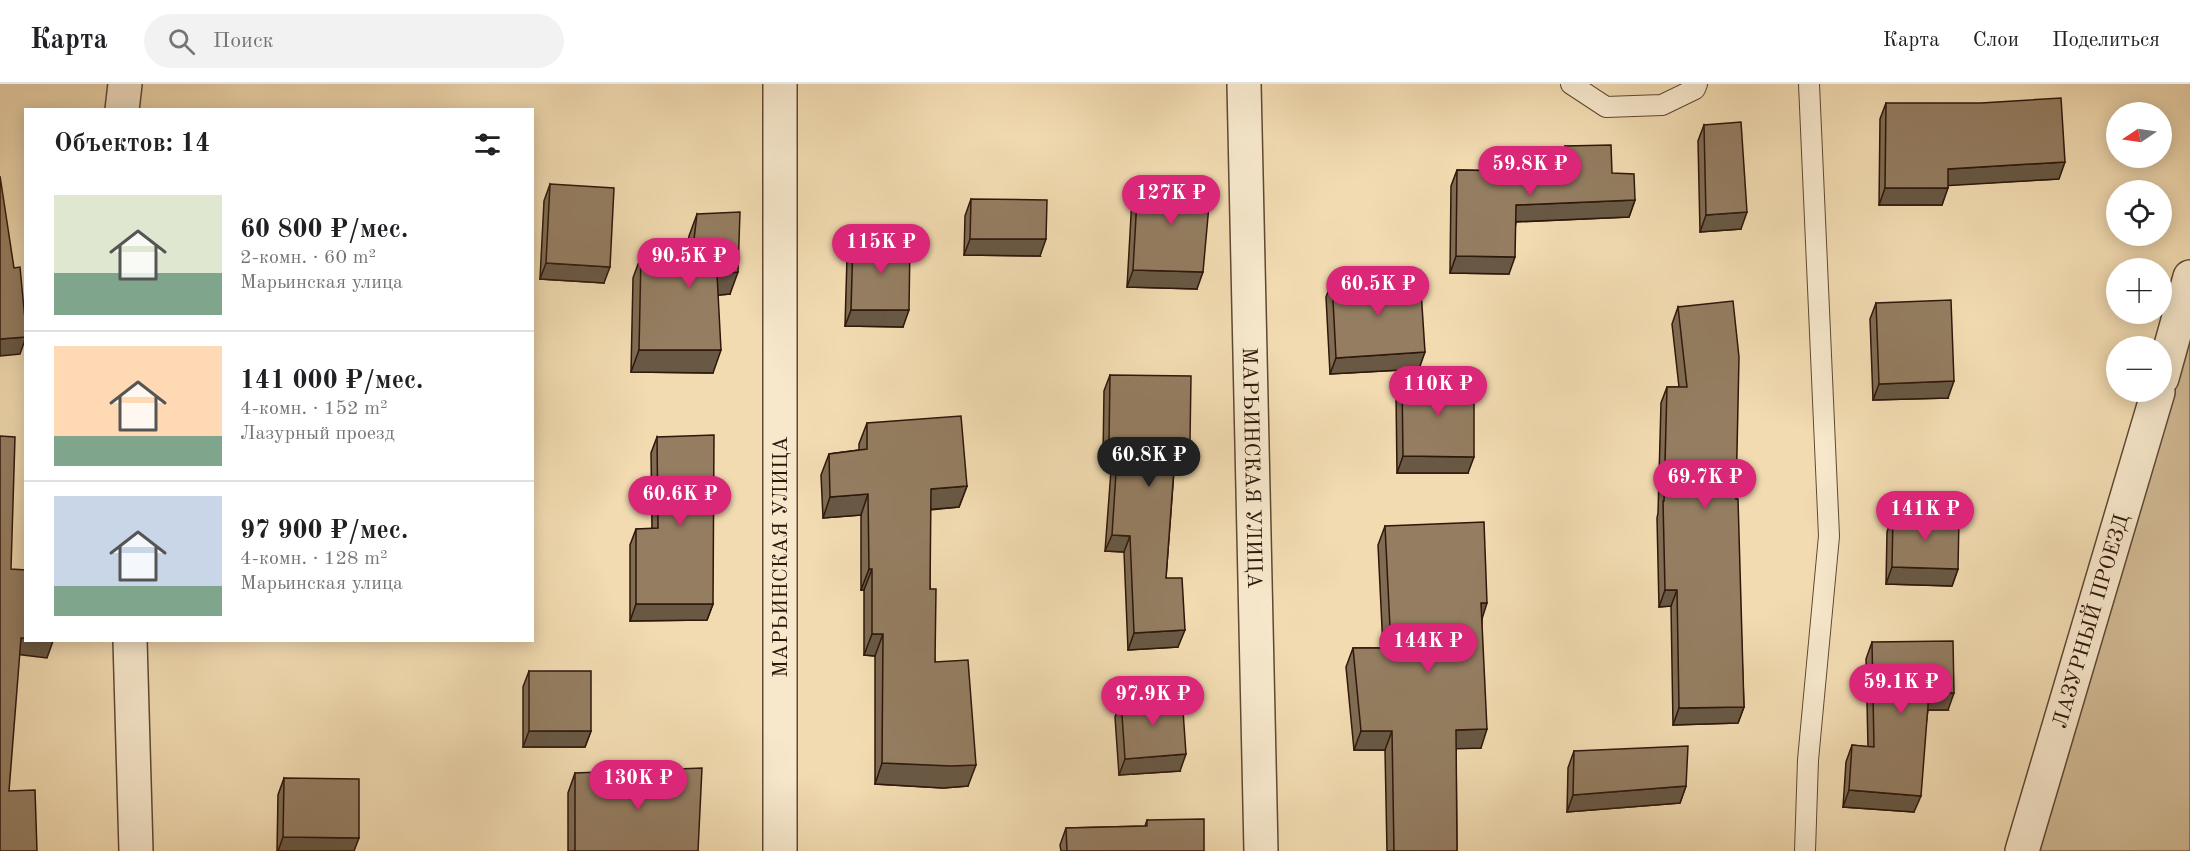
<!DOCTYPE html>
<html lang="ru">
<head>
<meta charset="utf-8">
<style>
  :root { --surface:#fff; --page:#f2f2f2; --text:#202124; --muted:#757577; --line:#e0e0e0; --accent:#db2777 }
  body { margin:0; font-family:"Old Standard TT",serif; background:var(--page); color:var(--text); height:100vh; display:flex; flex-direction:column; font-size:22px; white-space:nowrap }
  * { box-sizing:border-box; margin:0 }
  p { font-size:20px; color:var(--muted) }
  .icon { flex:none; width:33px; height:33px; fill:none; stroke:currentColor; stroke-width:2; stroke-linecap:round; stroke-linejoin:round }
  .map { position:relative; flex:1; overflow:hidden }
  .details { position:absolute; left:24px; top:24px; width:510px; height:534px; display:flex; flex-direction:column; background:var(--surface); border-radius:0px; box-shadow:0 3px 15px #0003 }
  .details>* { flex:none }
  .needle { width:39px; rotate:257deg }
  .fabs { position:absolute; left:2106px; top:18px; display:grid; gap:12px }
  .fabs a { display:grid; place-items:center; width:66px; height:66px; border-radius:50%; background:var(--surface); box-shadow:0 3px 15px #0003; font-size:30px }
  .price { position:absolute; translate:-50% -51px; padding:0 14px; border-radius:21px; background:var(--accent); color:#fff; font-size:20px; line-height:39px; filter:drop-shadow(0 2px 3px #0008) }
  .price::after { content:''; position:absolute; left:50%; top:36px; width:18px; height:14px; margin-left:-9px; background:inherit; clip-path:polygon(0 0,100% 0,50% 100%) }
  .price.active { background:#222; color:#fff }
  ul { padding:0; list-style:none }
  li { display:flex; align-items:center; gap:18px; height:150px; padding:0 30px }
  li+li { border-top:2px solid var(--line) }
  li span { display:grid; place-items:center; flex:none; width:168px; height:120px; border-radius:0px; color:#555 }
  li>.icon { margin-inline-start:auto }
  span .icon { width:72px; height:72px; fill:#fffc; stroke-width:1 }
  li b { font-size:26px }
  h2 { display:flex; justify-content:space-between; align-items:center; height:72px; padding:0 30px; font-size:26px }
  header { display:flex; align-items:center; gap:36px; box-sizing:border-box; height:84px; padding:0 30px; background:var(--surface); border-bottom:2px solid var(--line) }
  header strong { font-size:28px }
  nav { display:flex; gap:33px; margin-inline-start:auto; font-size:21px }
  .search { width:420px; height:54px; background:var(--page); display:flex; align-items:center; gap:15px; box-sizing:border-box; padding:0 21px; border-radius:33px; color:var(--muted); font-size:22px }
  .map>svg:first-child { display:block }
  .green { fill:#d1ba95; stroke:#806850; stroke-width:1.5 }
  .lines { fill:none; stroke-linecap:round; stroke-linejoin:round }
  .lane-casing { stroke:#5f4834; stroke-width:22 }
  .street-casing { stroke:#5f4834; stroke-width:36 }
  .lane { stroke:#f7e8cc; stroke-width:20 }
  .street { stroke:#f7e8cc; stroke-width:33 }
  .wall { fill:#7f6c53; stroke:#2e170b; stroke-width:1.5 }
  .shaded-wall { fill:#685844; stroke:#2e170b; stroke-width:1.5 }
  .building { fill:#947d61; stroke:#2e170b; stroke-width:1.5 }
  .labels { text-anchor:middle; stroke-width:5; stroke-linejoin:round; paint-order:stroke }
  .street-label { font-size:21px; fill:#2e170b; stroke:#f7e8cc }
</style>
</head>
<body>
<header>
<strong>Карта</strong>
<div class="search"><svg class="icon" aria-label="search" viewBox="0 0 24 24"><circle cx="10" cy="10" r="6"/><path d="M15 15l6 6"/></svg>Поиск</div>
<nav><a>Карта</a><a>Слои</a><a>Поделиться</a></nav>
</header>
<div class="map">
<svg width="2190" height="767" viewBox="0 0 2190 767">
  <rect width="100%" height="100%" fill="#f2dbb1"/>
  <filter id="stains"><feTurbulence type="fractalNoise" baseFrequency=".00333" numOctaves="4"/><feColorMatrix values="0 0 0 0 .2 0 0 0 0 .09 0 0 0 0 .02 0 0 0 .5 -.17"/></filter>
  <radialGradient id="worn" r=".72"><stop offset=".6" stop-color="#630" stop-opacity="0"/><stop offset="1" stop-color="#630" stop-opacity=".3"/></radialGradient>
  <polygon class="green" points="2190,243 2190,767 2028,767"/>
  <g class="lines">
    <g class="lane-casing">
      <g id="lane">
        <polyline points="1571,0 1606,23 1662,21 1695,5 1697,0"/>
        <polyline points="1805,767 1808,676 1829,452 1809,0"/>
      </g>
    </g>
    <g class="street-casing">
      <g id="street">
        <path id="s1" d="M1244 0 1261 767"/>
        <polyline points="122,26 125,0"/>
        <polyline points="2162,294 2190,193"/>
        <polyline points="130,556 136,767"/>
        <polyline points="780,767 780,0"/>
        <path id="s2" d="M2022 767 2158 308"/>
      </g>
    </g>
    <use href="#lane" class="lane"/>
    <use href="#street" class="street"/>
  </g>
  <g class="wall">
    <polygon points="1886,19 2059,95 1948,101 1942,121 1879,121 1880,35"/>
    <polygon points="1704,41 1741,145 1700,148 1698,57"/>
    <polygon points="1565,62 1612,89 1635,116 1629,133 1516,138 1509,190 1450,189 1451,102 1457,86 1559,88 1559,79"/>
    <polygon points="1138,97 1197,205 1127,203 1132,114"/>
    <polygon points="550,100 604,199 540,195 544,117"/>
    <polygon points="971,115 1040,172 964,171 965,132"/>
    <polygon points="697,130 730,210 718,211 713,289 631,288 633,194 641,172 686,172 689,152"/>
    <polygon points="853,156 903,243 845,242 847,173"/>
    <polygon points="1332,197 1419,285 1330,290 1326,213"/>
    <polygon points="1876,219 1948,314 1873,316 1870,235"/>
    <polygon points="1678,223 1736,415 1744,623 1738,639 1673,641 1671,522 1659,523 1657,434 1658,429 1661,319 1667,303 1679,303 1672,240"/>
    <polygon points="1110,291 1190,357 1184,374 1175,374 1166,494 1178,563 1128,566 1124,468 1105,467 1112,373 1103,373 1104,307"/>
    <polygon points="1402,294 1468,389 1397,389 1396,310"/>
    <polygon points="867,339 967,402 959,423 930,426 930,505 935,578 968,702 943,704 875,700 875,572 864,571 864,506 861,506 861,431 823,434 821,391 829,370 859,366 859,360"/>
    <polygon points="657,353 713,520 707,536 630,537 630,461 636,445 652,445 651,369"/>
    <polygon points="1893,431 1958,485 1952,502 1886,500 1887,448"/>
    <polygon points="1385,442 1482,534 1481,664 1456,664 1457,767 1387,767 1385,666 1354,666 1346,583 1353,564 1383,564 1378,461"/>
    <polygon points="1872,558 1948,626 1928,626 1914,728 1843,723 1846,678 1852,661 1868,663 1866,575"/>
    <polygon points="529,587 591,647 585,663 523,663 523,603"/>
    <polygon points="1121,616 1180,687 1119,691 1115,633"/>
    <polygon points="1574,667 1686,702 1680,719 1567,728 1568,684"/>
    <polygon points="575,689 698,767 568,767 568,709"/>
    <polygon points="284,694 354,767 277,767 278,711"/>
    <polygon points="1147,736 1204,767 1061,767 1060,761 1066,744 1145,742"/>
  </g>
  <g class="shaded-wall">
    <polygon points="2065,78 2059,95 1942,102 1948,85"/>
    <polygon points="1885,104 1948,104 1942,121 1879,121"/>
    <polygon points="1635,116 1629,133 1510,138 1516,121"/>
    <polygon points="1747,128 1741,145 1700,148 1706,131"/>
    <polygon points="970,155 1046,155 1040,172 964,171"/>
    <polygon points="1456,172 1515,173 1509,190 1450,189"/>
    <polygon points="546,179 610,183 604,199 540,195"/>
    <polygon points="1133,186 1203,188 1197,205 1127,203"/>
    <polygon points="738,188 730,210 709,212 717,190"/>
    <polygon points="851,226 909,226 903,243 845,242"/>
    <polygon points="26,253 20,270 0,272 0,255"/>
    <polygon points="639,266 721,266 713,289 631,288"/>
    <polygon points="1425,268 1419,285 1330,290 1336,274"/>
    <polygon points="1954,297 1948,314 1873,316 1879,300"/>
    <polygon points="1109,357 1118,357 1112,373 1103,373"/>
    <polygon points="1176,357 1190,357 1184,374 1170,374"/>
    <polygon points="1403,372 1474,373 1468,389 1397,389"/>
    <polygon points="967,402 959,423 923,426 931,405"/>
    <polygon points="868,410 861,431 823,434 830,413"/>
    <polygon points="1112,451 1130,452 1124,468 1105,467"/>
    <polygon points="1892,483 1958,485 1952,502 1886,500"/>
    <polygon points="869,485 872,485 864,506 861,506"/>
    <polygon points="1665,506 1677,506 1671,522 1659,523"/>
    <polygon points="1481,519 1487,519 1481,538"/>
    <polygon points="636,520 713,520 707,536 630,537"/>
    <polygon points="1185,546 1178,563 1128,566 1134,549"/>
    <polygon points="872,550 883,550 875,572 864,571"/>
    <polygon points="21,554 26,554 26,556 53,557 47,574 15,570"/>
    <polygon points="1929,609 1954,609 1948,626 1923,626"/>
    <polygon points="1744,623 1738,639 1673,641 1679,624"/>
    <polygon points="1487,645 1481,664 1449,665 1456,646"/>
    <polygon points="529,647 591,647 585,663 523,663"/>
    <polygon points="1361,647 1392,647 1385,666 1354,666"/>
    <polygon points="1186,670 1180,687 1119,691 1125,675"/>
    <polygon points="882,679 976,681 968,702 943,704 875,700"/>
    <polygon points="1686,702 1680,719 1567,728 1573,711"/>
    <polygon points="1849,706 1921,712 1914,728 1843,723"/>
    <polygon points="283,753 359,754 354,767 278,767"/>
  </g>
  <g class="building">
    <polygon points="2061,14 2065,78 1948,85 1948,104 1885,104 1886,19 1981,19"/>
    <polygon points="1741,38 1747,128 1706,131 1704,41"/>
    <polygon points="1611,61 1612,89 1634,90 1635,116 1516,121 1515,173 1456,172 1457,86 1566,88 1565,62"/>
    <polygon points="0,92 14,184 20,183 26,246 26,253 0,255"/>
    <polygon points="1138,97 1211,99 1203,188 1133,186"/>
    <polygon points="550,100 614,104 610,183 546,179"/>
    <polygon points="971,115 1047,116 1046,155 970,155"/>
    <polygon points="740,128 738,188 717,190 721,266 639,266 641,172 692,172 697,130"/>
    <polygon points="853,156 910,157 909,226 851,226"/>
    <polygon points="1420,191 1425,268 1336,274 1332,197"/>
    <polygon points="1951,216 1954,297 1879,300 1876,219"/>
    <polygon points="1733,217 1739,273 1736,415 1738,415 1744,623 1679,624 1677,506 1665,506 1663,417 1664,417 1667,303 1687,303 1678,223"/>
    <polygon points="1110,291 1191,292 1190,357 1176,357 1166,494 1182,494 1185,546 1134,549 1130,452 1112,451 1118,357 1109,357"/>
    <polygon points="1402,294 1474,294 1474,373 1403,372"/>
    <polygon points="961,332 967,402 931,405 930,505 936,505 935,578 968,576 976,681 951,682 882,679 883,550 872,550 872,485 869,485 868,410 830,413 829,370 867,365 867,339"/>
    <polygon points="714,351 713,520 636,520 636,445 658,444 657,353"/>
    <polygon points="0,352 15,353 11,485 26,486 26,554 21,554 9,707 35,706 37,767 0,767"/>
    <polygon points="1893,431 1959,433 1958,485 1892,483"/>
    <polygon points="1484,438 1487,519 1481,519 1487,645 1456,646 1457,767 1394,767 1392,647 1361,647 1353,564 1391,564 1385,442"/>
    <polygon points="1953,557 1954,609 1929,609 1921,712 1849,706 1852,661 1874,663 1872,558"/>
    <rect x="529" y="587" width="62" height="60"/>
    <polygon points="1182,612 1186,670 1125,675 1121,616"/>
    <polygon points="1688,662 1686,702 1573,711 1574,667"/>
    <polygon points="702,684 698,767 575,767 575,689"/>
    <polygon points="284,694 359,695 359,754 283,753"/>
    <polygon points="1204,735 1204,767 1067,767 1066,744 1147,742 1147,736"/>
  </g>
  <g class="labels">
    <g class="street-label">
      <text dy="7" stroke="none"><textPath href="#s1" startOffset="384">МАРЬИНСКАЯ УЛИЦА</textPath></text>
      <text transform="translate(780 473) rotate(-90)" y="7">МАРЬИНСКАЯ УЛИЦА</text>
      <text dy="7" stroke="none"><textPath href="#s2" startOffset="240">ЛАЗУРНЫЙ ПРОЕЗД</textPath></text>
    </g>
  </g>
  <rect width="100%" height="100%" filter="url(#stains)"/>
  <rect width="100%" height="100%" fill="url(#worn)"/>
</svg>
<div class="fabs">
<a><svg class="needle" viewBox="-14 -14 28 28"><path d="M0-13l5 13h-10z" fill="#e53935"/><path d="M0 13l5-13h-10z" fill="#757577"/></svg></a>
<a><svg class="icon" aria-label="locate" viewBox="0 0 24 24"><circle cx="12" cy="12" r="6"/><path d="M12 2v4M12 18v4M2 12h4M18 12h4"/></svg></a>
<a>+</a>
<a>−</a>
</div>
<b class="price" style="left:1530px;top:113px">59.8K ₽</b>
<b class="price" style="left:1171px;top:142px">127K ₽</b>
<b class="price" style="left:881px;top:191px">115K ₽</b>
<b class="price" style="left:689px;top:205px">90.5K ₽</b>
<b class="price" style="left:1378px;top:233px">60.5K ₽</b>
<b class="price" style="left:1438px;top:333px">110K ₽</b>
<b class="price active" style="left:1149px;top:404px">60.8K ₽</b>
<b class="price" style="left:1705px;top:426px">69.7K ₽</b>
<b class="price" style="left:680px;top:443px">60.6K ₽</b>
<b class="price" style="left:1925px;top:458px">141K ₽</b>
<b class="price" style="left:1428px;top:590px">144K ₽</b>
<b class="price" style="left:1901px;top:631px">59.1K ₽</b>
<b class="price" style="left:1153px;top:643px">97.9K ₽</b>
<b class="price" style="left:638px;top:727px">130K ₽</b>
<section class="details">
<h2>Объектов: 14<svg class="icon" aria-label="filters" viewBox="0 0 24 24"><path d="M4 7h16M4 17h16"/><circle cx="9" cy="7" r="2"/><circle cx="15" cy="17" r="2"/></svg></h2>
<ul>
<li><span style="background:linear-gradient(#dfe7d0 65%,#7fa58c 0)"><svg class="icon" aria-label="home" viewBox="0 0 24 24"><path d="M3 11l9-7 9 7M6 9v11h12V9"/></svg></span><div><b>60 800 ₽/мес.</b><p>2-комн. · 60 m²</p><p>Марьинская улица</p></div></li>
<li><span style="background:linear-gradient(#ffd9b3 75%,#7fa58c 0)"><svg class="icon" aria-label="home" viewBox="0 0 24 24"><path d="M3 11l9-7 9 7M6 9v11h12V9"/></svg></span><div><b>141 000 ₽/мес.</b><p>4-комн. · 152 m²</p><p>Лазурный проезд</p></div></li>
<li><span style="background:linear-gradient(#c9d6e8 75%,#7fa58c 0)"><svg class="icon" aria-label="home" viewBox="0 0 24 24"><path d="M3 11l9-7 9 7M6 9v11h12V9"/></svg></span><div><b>97 900 ₽/мес.</b><p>4-комн. · 128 m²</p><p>Марьинская улица</p></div></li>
</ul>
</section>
</div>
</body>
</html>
